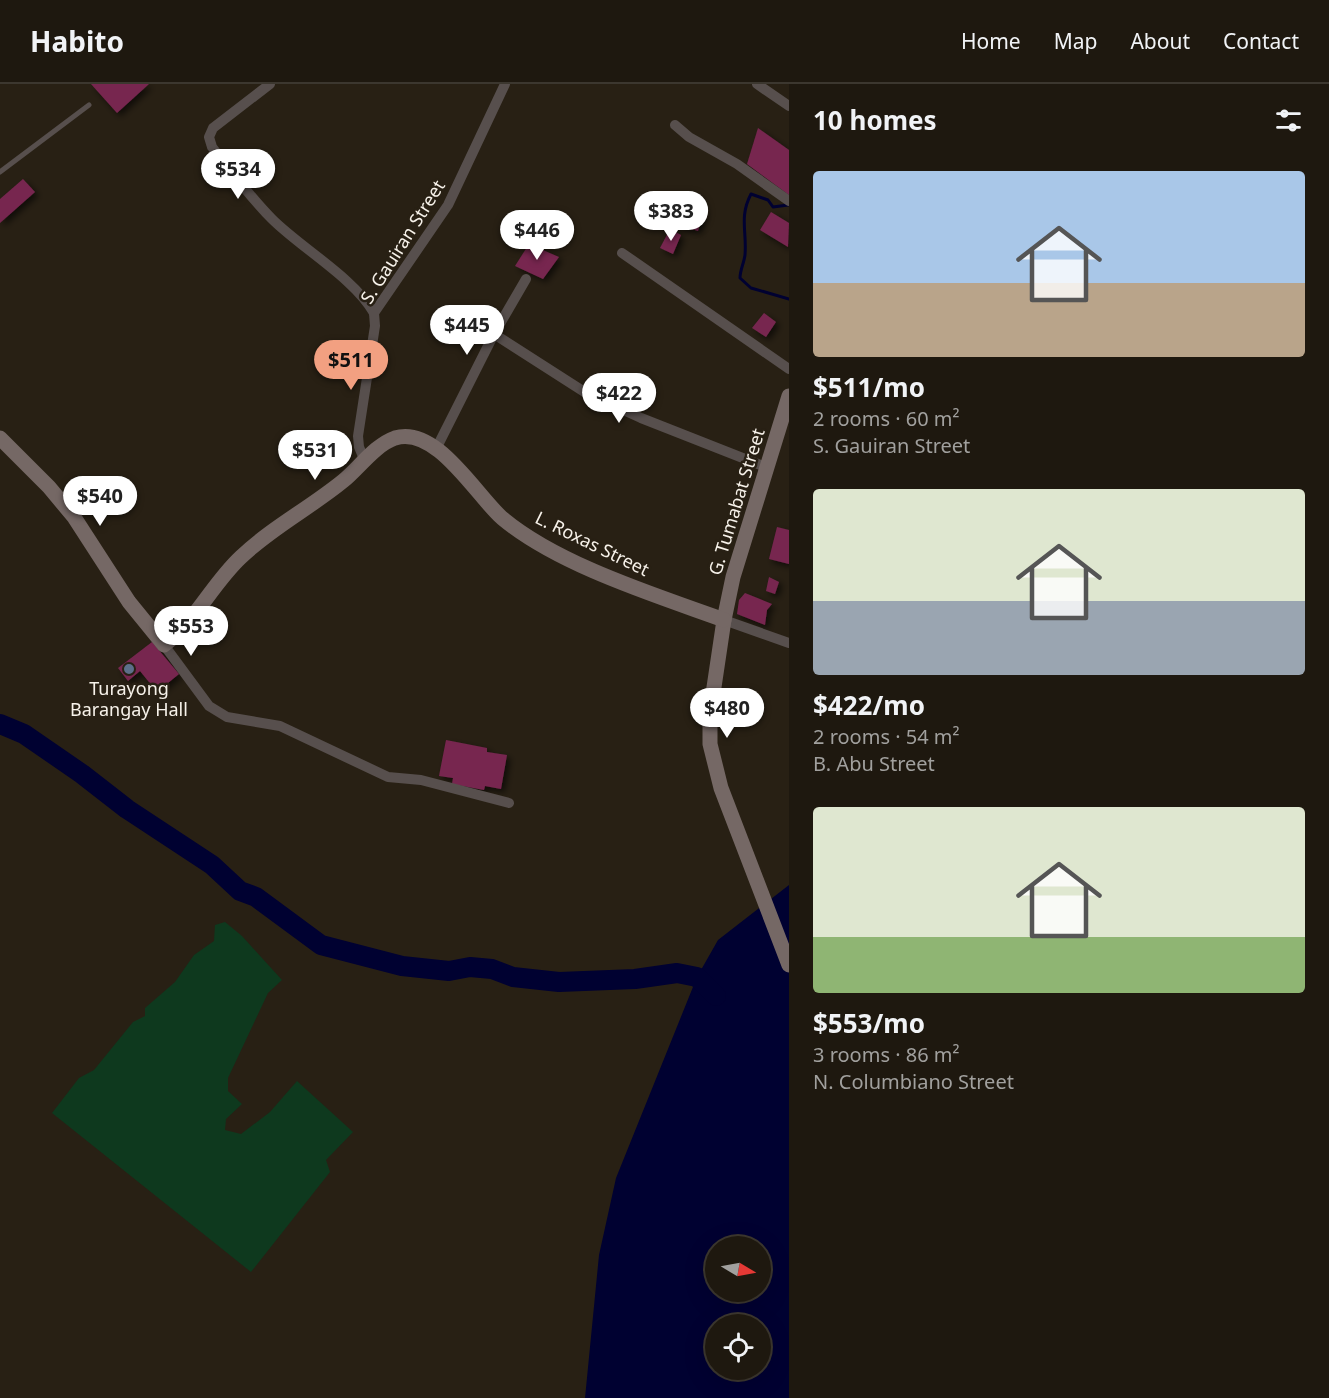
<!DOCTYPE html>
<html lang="en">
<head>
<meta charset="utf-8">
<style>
  :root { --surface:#1e180f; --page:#2b251d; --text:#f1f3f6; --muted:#a1a09e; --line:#3c372f; --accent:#f2a081 }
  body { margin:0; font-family:"Noto Sans",sans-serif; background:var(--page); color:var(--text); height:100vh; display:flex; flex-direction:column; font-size:22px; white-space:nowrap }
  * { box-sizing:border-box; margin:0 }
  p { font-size:20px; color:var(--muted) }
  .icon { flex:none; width:33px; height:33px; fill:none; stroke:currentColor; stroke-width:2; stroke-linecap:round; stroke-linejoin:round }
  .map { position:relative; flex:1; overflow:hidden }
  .drawer { display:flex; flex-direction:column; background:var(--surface); width:540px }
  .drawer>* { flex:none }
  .needle { width:39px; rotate:100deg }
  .controls { position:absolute; left:705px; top:1152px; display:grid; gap:12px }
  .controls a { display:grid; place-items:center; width:66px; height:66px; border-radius:50%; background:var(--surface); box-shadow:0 6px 24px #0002,0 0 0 2px var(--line); font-size:30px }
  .price { position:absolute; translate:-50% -51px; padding:0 14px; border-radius:21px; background:#fff; color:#222; font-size:20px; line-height:39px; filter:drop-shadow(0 2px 3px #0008) }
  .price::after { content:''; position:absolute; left:50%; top:36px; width:18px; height:14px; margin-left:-9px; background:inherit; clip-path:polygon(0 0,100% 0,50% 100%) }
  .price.selected { background:var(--accent); color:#111 }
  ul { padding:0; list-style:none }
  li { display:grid; align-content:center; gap:12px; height:318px; padding:0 24px }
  li span { display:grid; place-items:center; height:186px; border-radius:6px; color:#555 }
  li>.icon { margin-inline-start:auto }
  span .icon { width:108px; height:108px; fill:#fffc; stroke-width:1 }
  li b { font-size:26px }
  h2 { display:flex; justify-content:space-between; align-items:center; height:72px; padding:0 24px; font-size:26px }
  header { display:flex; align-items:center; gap:36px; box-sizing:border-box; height:84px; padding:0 30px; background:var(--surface); border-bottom:2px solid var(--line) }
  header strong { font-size:28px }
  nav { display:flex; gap:33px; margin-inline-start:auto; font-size:21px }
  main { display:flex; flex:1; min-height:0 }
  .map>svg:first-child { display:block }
  .green { fill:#0e391e }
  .water { fill:#000131; fill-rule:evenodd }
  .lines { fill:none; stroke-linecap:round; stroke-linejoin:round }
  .stream { stroke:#000131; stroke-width:3 }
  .river { stroke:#000131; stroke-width:20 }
  .building { fill:#772650; filter:url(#shadow) }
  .lane { stroke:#574f4d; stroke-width:5 }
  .street { stroke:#574f4d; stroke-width:10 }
  .secondary { stroke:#756865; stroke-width:15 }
  .service-dot { fill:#5c6f8a; stroke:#282014; stroke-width:2 }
  .labels { text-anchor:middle; stroke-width:5; stroke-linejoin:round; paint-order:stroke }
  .street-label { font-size:18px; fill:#f7f2ea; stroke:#282014 }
  .poi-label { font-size:18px; fill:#f7f2ea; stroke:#282014 }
</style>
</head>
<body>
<header>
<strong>Habito</strong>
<nav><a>Home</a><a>Map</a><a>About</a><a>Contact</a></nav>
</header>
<main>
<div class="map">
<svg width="789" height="1314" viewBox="0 0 789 1314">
  <defs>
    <filter id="shadow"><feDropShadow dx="3.5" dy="3.5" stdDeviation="3" flood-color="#0009"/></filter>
  </defs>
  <rect width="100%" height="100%" fill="#282014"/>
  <polygon class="green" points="225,838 242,852 282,896 268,909 228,994 228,1007 242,1020 226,1035 225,1046 241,1050 270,1028 297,997 353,1048 326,1076 330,1088 251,1188 52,1029 79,994 94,986 133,938 145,932 145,924 175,898 194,871 214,857 215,841"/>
  <path class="water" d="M789 801V1314H585L599 1171 616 1094 697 893 718 856ZM716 1162H760V1208H716ZM716 1240H760V1286H716Z"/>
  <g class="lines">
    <path class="stream" d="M788 121 773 123 768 116 751 110C739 133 747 147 745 171 744 179 740 186 740 194L751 204 789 215"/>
    <polyline class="river" points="0,640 24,650 82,690 127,725 212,781 240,807 256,813 321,861 402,882 449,887 470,883 492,885 513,893 559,898 635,895 677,889 697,893 716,912"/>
  </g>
  <g class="building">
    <polygon points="91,0 149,0 117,29"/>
    <polygon points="758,44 789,66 789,111 747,80"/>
    <polygon points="23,95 35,108 0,139 0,115"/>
    <polygon points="685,122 703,129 698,147 679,141"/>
    <polygon points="771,128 789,139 788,163 760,146"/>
    <polygon points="670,145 681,151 673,170 660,164"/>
    <polygon points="529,160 559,173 543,195 515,182"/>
    <polygon points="764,229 776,238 766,253 752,244"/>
    <polygon points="777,443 789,446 789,480 769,475"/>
    <polygon points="769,493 779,498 775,510 766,507"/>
    <polygon points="745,509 772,520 767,526 765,541 737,530 739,516"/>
    <polygon points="152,558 179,590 157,608 140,587 128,597 118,584"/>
    <polygon points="446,656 487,664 487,668 507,671 501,705 485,702 484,706 452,700 453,694 439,692"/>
  </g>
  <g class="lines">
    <polyline class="lane" points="0,88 89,21"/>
    <g class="street">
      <path d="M270 0 213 44 209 53 212 63C231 87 250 113 272 135 301 164 354 194 374 229"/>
      <polyline points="757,0 789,22"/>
      <polyline points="675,41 689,53 737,80 789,117"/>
      <polyline points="622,169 789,285"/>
      <polyline points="494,250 586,309 641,334 768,384"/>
      <polyline points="436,365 494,250 526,195"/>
      <polyline points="365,377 359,363 358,352 375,242 374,229 448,121 505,0"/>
      <polyline points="724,536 789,559"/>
      <polyline points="164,561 209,622 227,633 280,642 388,693 421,696 509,719"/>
    </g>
    <g class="secondary">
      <polyline points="789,312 733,493 724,536 710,630 710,660 721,704 789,881"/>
      <path d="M0 354 49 403 74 433 129 518 164 561C196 537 212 500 241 473 271 444 310 424 343 397 359 384 375 361 395 354 436 341 476 411 502 434 558 481 655 511 724 536"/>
    </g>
  </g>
  <circle class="service-dot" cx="129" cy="585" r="6"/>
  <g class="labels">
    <g class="street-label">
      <text transform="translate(403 158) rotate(-58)" y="6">S. Gauiran Street</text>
      <text transform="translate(737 418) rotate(-73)" y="6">G. Tumabat Street</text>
      <text transform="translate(592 460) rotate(26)" y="6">L. Roxas Street</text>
    </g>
    <g class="poi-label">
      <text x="129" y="611">Turayong<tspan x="129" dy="21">Barangay Hall</tspan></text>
    </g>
  </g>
</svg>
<div class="controls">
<a><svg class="needle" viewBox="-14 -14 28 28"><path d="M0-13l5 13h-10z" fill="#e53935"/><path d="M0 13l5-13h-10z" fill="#a1a09e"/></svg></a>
<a><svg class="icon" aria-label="locate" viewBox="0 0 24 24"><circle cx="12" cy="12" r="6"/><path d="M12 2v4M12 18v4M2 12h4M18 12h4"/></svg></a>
</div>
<b class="price" style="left:238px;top:116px">$534</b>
<b class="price" style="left:671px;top:158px">$383</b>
<b class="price" style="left:537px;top:177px">$446</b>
<b class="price" style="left:467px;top:272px">$445</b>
<b class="price selected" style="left:351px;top:307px">$511</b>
<b class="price" style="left:619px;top:340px">$422</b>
<b class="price" style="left:315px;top:397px">$531</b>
<b class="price" style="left:100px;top:443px">$540</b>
<b class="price" style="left:191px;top:573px">$553</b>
<b class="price" style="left:727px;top:655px">$480</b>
</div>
<section class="drawer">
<h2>10 homes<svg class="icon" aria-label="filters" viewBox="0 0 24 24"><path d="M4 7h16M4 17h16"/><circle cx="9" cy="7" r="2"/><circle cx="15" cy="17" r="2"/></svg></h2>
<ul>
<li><span style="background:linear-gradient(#a9c7e8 60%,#b9a48a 0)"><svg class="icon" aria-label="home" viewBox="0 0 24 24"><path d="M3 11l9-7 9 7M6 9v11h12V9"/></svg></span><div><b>$511/mo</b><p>2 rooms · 60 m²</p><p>S. Gauiran Street</p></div></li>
<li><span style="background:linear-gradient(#dfe7d0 60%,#9aa5b1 0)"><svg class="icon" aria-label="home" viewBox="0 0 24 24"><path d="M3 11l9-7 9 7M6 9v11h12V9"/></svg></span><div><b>$422/mo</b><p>2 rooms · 54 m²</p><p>B. Abu Street</p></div></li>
<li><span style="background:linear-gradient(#dfe7d0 70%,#8fb573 0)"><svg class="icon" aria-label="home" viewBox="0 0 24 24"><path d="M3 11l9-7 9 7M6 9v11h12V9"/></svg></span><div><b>$553/mo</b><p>3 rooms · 86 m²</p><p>N. Columbiano Street</p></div></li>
</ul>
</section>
</main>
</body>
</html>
